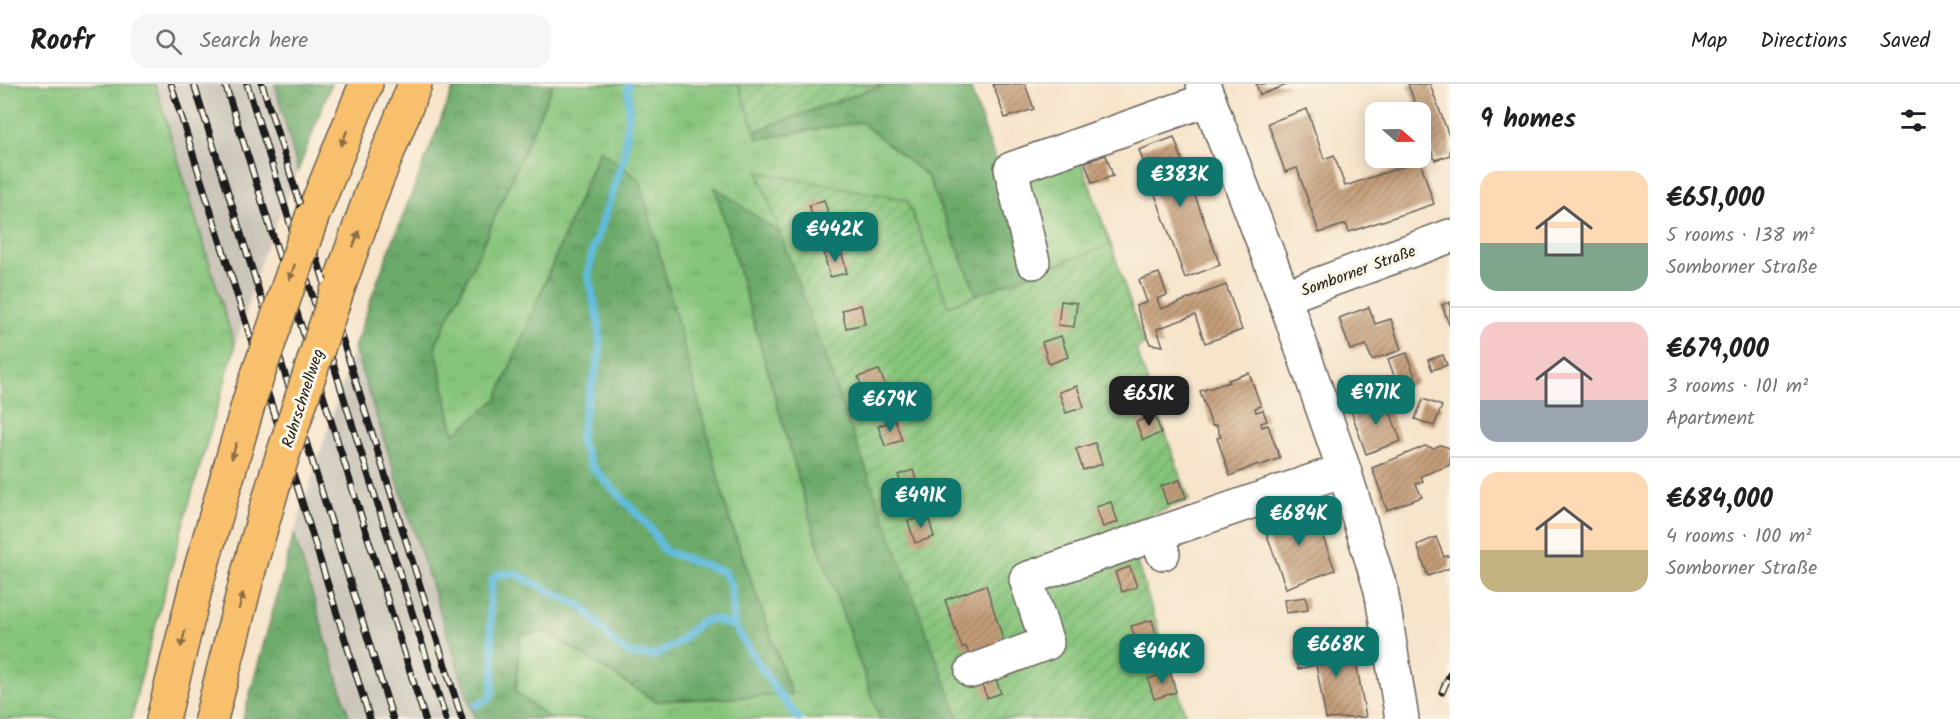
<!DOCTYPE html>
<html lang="en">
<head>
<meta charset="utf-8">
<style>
  :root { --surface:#fff; --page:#f6f6f6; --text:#202124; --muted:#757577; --line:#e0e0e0; --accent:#0f766e }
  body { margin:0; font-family:Kalam,sans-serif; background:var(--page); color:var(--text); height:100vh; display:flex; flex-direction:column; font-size:22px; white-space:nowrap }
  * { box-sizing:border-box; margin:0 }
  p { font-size:20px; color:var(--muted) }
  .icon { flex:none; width:33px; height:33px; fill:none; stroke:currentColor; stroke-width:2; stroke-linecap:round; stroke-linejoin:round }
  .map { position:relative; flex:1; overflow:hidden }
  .side { display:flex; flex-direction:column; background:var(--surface); width:510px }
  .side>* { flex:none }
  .needle { width:39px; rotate:110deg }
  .fabs { position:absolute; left:1365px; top:18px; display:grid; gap:12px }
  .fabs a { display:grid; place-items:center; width:66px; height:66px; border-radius:12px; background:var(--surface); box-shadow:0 3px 15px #0003; font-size:30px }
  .price { position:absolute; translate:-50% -51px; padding:0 14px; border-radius:12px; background:var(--accent); color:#fff; font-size:20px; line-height:39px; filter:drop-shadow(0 2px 3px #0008) }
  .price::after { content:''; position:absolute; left:50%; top:36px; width:18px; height:14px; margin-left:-9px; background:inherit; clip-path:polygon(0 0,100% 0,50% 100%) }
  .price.selected { background:#222; color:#fff }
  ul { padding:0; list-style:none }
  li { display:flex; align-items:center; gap:18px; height:150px; padding:0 30px }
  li+li { border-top:2px solid var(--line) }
  li span { display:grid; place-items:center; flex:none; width:168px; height:120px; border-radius:18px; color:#555 }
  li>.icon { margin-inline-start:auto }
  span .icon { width:72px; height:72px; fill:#fffc; stroke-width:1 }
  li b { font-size:26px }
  h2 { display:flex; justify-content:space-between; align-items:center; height:72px; padding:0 30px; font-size:26px }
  header { display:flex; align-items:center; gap:36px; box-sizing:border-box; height:84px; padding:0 30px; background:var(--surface); border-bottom:2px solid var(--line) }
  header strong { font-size:28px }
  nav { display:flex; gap:33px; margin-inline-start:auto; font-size:21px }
  .search { width:420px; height:54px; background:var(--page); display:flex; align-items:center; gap:15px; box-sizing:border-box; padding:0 21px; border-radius:18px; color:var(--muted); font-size:22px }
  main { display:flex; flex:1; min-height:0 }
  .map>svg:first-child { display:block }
  .railway { fill:#c9c3b8 }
  .grass { fill:url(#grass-tufts); stroke:#51704c; stroke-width:1.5 }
  .forest { fill:url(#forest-crowns); stroke:#446344; stroke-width:1.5 }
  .garden { fill:url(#garden-furrows); stroke:#51704c; stroke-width:1.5 }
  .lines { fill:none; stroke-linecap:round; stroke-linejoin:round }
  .stream { stroke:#60bbdd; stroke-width:8 }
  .building { fill:url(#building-hatch) }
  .minor-casing { stroke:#686259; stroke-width:36 }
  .highway-casing { stroke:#686259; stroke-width:36 }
  .minor { stroke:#fff; stroke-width:33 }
  .highway { stroke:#f8bf6c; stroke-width:33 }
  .rail-casing { stroke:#1c1c1c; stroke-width:7 }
  .rail { stroke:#fcf5e5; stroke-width:4.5; stroke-dasharray:14; stroke-linecap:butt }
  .highway-bridge-casing { stroke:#686259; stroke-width:36; stroke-linecap:butt }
  .highway-bridge { stroke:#f8bf6c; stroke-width:33 }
  .oneway { fill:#8a6e44 }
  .labels { text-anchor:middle; stroke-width:6; stroke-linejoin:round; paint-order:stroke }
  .street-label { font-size:16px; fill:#1c1c1c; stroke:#fcf5e5 }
</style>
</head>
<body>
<header>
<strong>Roofr</strong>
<div class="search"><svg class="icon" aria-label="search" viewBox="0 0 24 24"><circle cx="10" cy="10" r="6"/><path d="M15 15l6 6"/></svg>Search here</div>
<nav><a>Map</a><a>Directions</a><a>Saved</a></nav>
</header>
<main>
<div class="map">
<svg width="1450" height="635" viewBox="0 0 1450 635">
  <defs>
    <pattern id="grass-tufts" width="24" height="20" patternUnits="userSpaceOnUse" patternTransform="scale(1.5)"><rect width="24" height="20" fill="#86c47b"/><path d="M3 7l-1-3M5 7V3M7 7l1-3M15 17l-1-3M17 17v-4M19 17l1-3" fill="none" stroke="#73a86a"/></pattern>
    <pattern id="forest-crowns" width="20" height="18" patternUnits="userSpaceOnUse" patternTransform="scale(1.5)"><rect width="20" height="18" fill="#6caa6b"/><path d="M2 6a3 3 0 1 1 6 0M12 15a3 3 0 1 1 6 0" fill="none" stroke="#588a57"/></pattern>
    <pattern id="garden-furrows" width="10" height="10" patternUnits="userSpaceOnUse" patternTransform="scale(1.5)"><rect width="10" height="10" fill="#86c47b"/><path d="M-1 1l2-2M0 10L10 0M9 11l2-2" fill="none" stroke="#73a86a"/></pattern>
    <pattern id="building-hatch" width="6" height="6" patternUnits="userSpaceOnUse" patternTransform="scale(1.5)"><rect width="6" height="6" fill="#c49d79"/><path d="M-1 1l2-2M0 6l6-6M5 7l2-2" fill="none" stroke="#9e7f62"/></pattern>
  </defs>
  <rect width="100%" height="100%" fill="#fcf5e5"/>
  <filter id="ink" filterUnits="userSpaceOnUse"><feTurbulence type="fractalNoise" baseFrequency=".0167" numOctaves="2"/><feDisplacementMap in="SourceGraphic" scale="12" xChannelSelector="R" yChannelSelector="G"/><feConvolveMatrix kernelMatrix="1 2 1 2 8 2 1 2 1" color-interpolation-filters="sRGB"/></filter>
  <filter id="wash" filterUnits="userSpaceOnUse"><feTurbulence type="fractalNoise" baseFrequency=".008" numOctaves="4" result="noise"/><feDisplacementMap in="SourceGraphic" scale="24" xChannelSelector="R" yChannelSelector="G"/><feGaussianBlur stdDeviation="1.35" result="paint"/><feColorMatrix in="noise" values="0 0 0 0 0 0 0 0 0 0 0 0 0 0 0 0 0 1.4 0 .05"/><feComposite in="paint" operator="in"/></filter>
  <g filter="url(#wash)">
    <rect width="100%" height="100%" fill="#f6e4cb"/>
    <g class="railway">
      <polygon points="155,0 275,0 298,87 262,173 235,263"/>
      <polygon points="354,264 447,545 475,635 350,635 294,450"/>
    </g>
    <g class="grass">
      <polygon points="0,0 155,0 235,263 187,426 138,605 132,635 0,635"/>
      <polygon points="553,0 738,0 758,55 861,38 928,93 977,211 948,222 907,116 759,89 781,150 715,104 815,452 880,635 550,635 516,608 520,550 547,548 655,617 792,611 599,66 497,315 454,351 435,262 480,167"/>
      <polygon points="1080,74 1111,162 1031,191 1004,101"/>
    </g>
    <g class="forest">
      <polygon points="275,0 331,0 298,87"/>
      <polygon points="455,0 553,0 480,167 435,262 454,350 497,315 600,66 640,96 731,441 792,611 655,617 547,548 520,551 516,608 550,635 475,635 354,264 378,195"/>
      <polygon points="885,0 969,0 1004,101 1031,191 977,211 928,93 861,38 758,55 755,47"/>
      <polygon points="715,103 781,150 847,334 959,635 880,635 815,452"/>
      <polygon points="294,450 350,635 243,635"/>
    </g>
    <g class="garden">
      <polygon points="738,0 884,0 755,47"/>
      <polygon points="758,88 907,116 948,222 1111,160 1144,261 1136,265 1189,416 1125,441 1187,635 959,635 847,334"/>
    </g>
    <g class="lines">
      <g class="stream">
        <polyline points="628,0 629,27 624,74 593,166 588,191 599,240 600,269 585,326 580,356 592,383 647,440 665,467 724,488 731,502 734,542 778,609 799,635"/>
        <path d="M476 621 491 614C498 575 486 536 492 496L499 490H515L583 523 616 561 630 570 654 572 679 558 699 539 712 535 734 542"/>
      </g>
    </g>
    <g id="blocks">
      <g class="building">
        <polygon points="993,0 1025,0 1034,25 1005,34"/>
        <polygon points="1256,0 1289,0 1260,11"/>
        <polygon points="1408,0 1430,0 1450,55 1450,71 1435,76 1420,36 1420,28 1418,28"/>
        <polygon points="1307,25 1324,75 1334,71 1345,102 1420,77 1434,120 1349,148 1346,140 1319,149 1297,84 1285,88 1268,39"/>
        <polygon points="1174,53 1220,181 1185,194 1139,66"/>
        <polygon points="1106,71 1113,92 1092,99 1085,78"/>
        <polygon points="824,116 831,138 816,143 809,121"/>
        <polygon points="841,166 847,189 830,193 824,170"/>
        <polygon points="1159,189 1167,211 1157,215 1161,225 1226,201 1242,246 1205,259 1195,231 1157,245 1163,262 1150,260 1136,222 1147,218 1139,196"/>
        <polygon points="1061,217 1077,219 1074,243 1058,241"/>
        <polygon points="1450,218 1450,243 1442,221"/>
        <polygon points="861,221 865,240 846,244 842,226"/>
        <polygon points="1369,223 1375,240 1391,235 1401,266 1372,276 1366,261 1350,266 1339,234"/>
        <polygon points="1061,252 1068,273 1049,280 1042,258"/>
        <polygon points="1407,269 1417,299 1399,305 1388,275"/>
        <polygon points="1443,271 1447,281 1432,286 1428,276"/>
        <polygon points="879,286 888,307 867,315 858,293"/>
        <polygon points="1249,289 1261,322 1255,324 1256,328 1263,326 1267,337 1261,339 1262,343 1268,341 1280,374 1259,382 1258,380 1230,392 1217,354 1221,353 1216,341 1212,342 1200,307 1229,298 1228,296"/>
        <polygon points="1077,302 1084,323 1066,329 1059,308"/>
        <polygon points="1385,315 1401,357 1366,370 1351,327"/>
        <polygon points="1423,315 1442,322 1434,342 1415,335"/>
        <polygon points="1155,331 1161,349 1143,356 1136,338"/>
        <polygon points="895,336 902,356 885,362 878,342"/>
        <polygon points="1095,359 1102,380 1083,386 1076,365"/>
        <polygon points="1440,361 1450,364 1450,381 1421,392 1423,397 1416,400 1422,413 1387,426 1372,384 1425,362 1434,364"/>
        <polygon points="913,386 920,408 905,413 898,391"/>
        <polygon points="1180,396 1186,414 1167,420 1161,402"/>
        <polygon points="1111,418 1118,438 1103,443 1096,423"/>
        <polygon points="1312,423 1335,486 1286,504 1263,440"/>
        <polygon points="928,432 934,453 915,459 908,437"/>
        <polygon points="1436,453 1444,473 1450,471 1450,484 1428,492 1417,461"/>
        <polygon points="1130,483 1137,503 1122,508 1115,488"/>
        <polygon points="986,501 1007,568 972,580 966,562 962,564 945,516"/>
        <polygon points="1306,513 1308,526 1286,529 1284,516"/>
        <polygon points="1152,536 1158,556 1138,562 1131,542"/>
        <polygon points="1334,552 1336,559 1352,556 1366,633 1326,635 1316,581 1298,585 1295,567 1325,561 1323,554"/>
        <polygon points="1170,587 1176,608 1154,615 1148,595"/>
        <polygon points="993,588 1001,609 987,614 979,593"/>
      </g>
    </g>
  </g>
  <g filter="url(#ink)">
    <use href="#blocks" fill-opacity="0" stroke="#686259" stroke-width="1.5"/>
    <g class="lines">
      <g class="minor-casing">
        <g id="minor">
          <polyline points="1203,0 1284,213 1344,386 1381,506 1402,635"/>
          <polyline points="1033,178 1011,85 1209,15"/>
          <polyline points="1284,213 1450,152"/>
          <polyline points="1163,469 1157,450 1344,386"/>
          <polyline points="972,587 1047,559 1026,495 1157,450"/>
        </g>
      </g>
      <g class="highway-casing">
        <g id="highway">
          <polyline points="312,133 366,0"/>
          <polyline points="336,210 373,105 415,0"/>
          <polyline points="163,635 198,494 251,311"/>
          <polyline points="211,635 250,482 276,392"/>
        </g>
      </g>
      <use href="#minor" class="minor"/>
      <use href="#highway" class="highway"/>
      <g class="rail-casing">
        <g id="rail">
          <polyline points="171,0 370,635"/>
          <polyline points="194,0 393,635"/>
          <polyline points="225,0 425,635"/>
          <polyline points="247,0 347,324 446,635"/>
          <polyline points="262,0 462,635"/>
          <polyline points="1442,608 1450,590"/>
        </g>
      </g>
      <use href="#rail" class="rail"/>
      <g class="highway-bridge-casing">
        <g id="highway-bridge">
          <polyline points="251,311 312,133"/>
          <polyline points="276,392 336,210"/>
        </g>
      </g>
      <use href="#highway-bridge" class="highway-bridge"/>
    </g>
    <defs><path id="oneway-solid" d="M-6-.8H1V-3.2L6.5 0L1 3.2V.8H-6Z" transform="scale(1.5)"/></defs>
    <g class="oneway">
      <use href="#oneway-solid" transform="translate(344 54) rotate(112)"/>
      <use href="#oneway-solid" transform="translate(356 155) rotate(-70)"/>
      <use href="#oneway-solid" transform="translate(292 188) rotate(110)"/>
      <use href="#oneway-solid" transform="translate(234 367) rotate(106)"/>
      <use href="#oneway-solid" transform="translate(241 517) rotate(-75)"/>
      <use href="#oneway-solid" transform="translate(183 555) rotate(104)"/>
    </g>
  </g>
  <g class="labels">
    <g class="street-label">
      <text transform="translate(1358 186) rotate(-20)" y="6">Somborner Straße</text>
      <text transform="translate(302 314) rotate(-72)" y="6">Ruhrschnellweg</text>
    </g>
  </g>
</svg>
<div class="fabs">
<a><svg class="needle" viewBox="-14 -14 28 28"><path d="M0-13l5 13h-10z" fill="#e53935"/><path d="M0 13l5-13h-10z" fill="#757577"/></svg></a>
</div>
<b class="price" style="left:1180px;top:124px">€383K</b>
<b class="price" style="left:835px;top:179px">€442K</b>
<b class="price" style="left:1376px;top:342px">€971K</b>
<b class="price selected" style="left:1149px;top:343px">€651K</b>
<b class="price" style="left:890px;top:349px">€679K</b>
<b class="price" style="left:921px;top:445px">€491K</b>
<b class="price" style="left:1299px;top:463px">€684K</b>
<b class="price" style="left:1336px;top:594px">€668K</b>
<b class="price" style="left:1162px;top:601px">€446K</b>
</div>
<section class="side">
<h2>9 homes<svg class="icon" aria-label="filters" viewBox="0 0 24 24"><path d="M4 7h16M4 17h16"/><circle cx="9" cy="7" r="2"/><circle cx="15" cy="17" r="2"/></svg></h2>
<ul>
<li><span style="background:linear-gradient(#ffd9b3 60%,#7fa58c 0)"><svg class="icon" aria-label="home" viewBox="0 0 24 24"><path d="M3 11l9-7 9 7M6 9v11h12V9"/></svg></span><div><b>€651,000</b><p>5 rooms · 138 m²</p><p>Somborner Straße</p></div></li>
<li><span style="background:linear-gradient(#f6c9c9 65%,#9aa5b1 0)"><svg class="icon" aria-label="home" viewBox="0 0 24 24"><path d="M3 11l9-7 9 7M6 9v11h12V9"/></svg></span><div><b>€679,000</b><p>3 rooms · 101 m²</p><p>Apartment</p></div></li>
<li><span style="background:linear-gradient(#ffd9b3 65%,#c2b280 0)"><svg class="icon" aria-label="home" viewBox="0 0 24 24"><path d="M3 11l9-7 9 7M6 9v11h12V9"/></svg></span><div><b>€684,000</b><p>4 rooms · 100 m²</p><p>Somborner Straße</p></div></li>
</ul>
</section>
</main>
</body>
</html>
